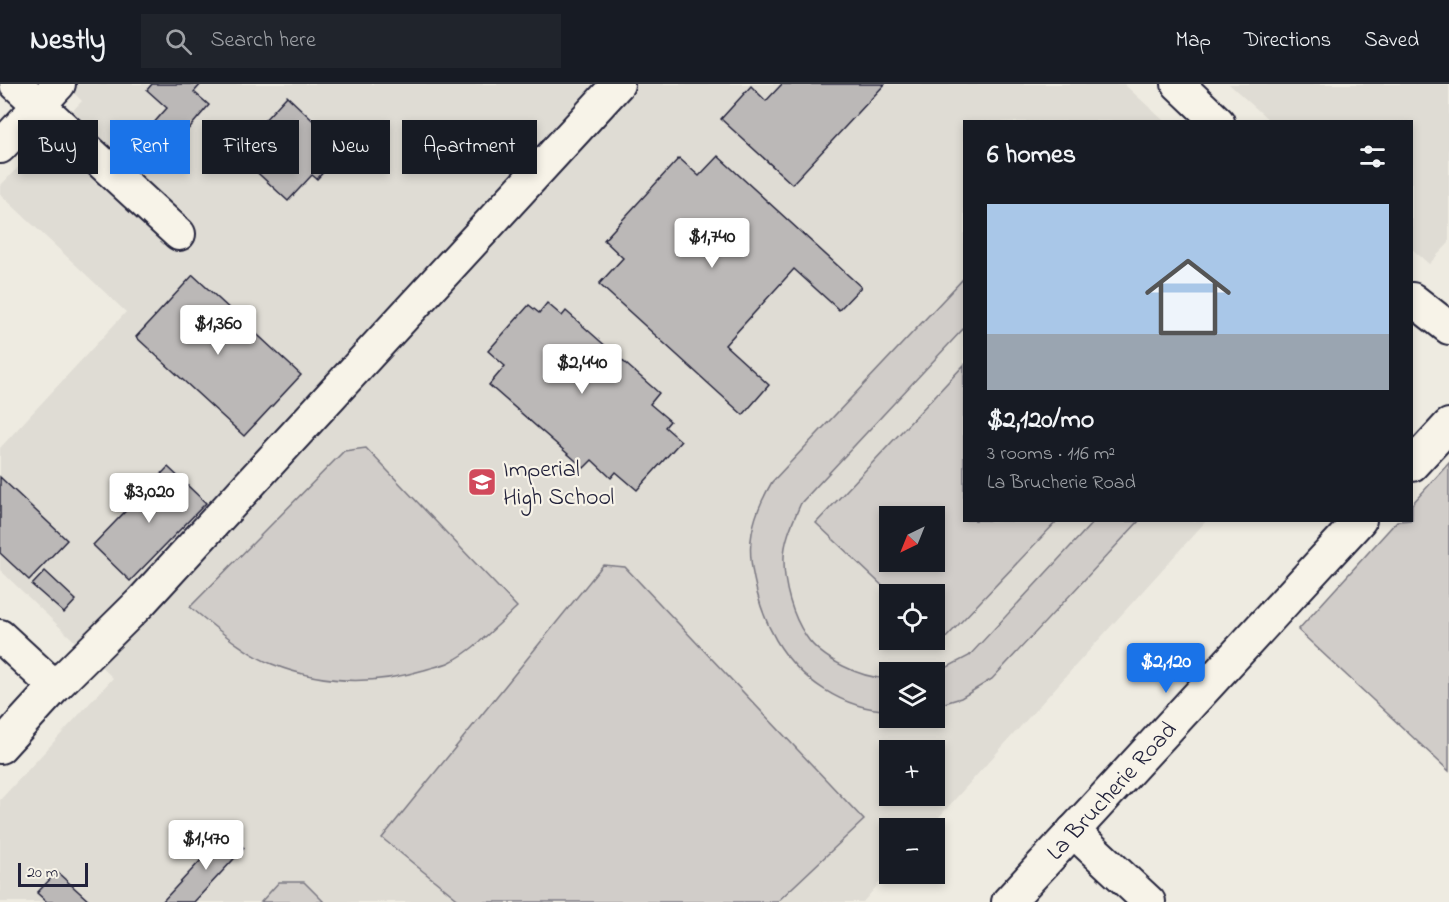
<!DOCTYPE html>
<html lang="en">
<head>
<meta charset="utf-8">
<style>
  :root { --surface:#171b24; --page:#20242c; --text:#f1f3f6; --muted:#9ea1a6; --line:#363941; --accent:#1a73e8 }
  body { margin:0; font-family:"Indie Flower",sans-serif; background:var(--page); color:var(--text); height:100vh; display:flex; flex-direction:column; font-size:22px; white-space:nowrap }
  * { box-sizing:border-box; margin:0 }
  p { font-size:20px; color:var(--muted) }
  .icon { flex:none; width:33px; height:33px; fill:none; stroke:currentColor; stroke-width:2; stroke-linecap:round; stroke-linejoin:round }
  .map { position:relative; flex:1; overflow:hidden }
  .side { position:absolute; left:963px; top:36px; width:450px; height:402px; display:flex; flex-direction:column; background:var(--surface); border-radius:0px; box-shadow:0 3px 9px #0003 }
  .side>* { flex:none }
  .top-card { position:absolute; left:18px; top:36px; width:570px; height:54px; display:flex; gap:12px }
  .needle { width:39px; rotate:223deg }
  .buttons { position:absolute; left:879px; top:422px; display:grid; gap:12px }
  .buttons a { display:grid; place-items:center; width:66px; height:66px; border-radius:0px; background:var(--surface); box-shadow:0 3px 9px #0003; font-size:30px }
  .scale { position:absolute; left:18px; bottom:15px; width:70px; box-sizing:border-box; padding-left:6px; border:3px solid #22223b; border-top:0; font-size:16px; line-height:21px; white-space:nowrap; color:#22223b; -webkit-text-stroke:4px #f7f3e8; paint-order:stroke }
  .price { position:absolute; translate:-50% -51px; padding:0 14px; border-radius:6px; background:#fff; color:#222; font-size:20px; line-height:39px; filter:drop-shadow(0 2px 3px #0008) }
  .price::after { content:''; position:absolute; left:50%; top:36px; width:18px; height:14px; margin-left:-9px; background:inherit; clip-path:polygon(0 0,100% 0,50% 100%) }
  .price.current { background:var(--accent); color:#fff }
  ul { padding:0; list-style:none }
  li { display:grid; align-content:center; gap:12px; height:318px; padding:0 24px }
  li span { display:grid; place-items:center; height:186px; border-radius:0px; color:#555 }
  li>.icon { margin-inline-start:auto }
  span .icon { width:108px; height:108px; fill:#fffc; stroke-width:1 }
  li b { font-size:26px }
  h2 { display:flex; justify-content:space-between; align-items:center; height:72px; padding:0 24px; font-size:26px }
  .pill { padding:0 21px; border-radius:0px; background:var(--surface); box-shadow:0 3px 9px #0003; font-size:21px; line-height:54px }
  .pill.current { background:var(--accent); color:#fff }
  header { display:flex; align-items:center; gap:36px; box-sizing:border-box; height:84px; padding:0 30px; background:var(--surface); border-bottom:2px solid var(--line) }
  header strong { font-size:28px }
  nav { display:flex; gap:33px; margin-inline-start:auto; font-size:21px }
  .search { width:420px; height:54px; background:var(--page); display:flex; align-items:center; gap:15px; box-sizing:border-box; padding:0 21px; border-radius:0px; color:var(--muted); font-size:22px }
  .map>svg:first-child { display:block }
  .built { fill:#dfdcd4; fill-rule:evenodd }
  .green { fill:#d1cdc9; stroke:#7a7882; stroke-width:1.5; fill-rule:evenodd }
  .building { fill:#bbb8b7; stroke:#22223b; stroke-width:1.5 }
  .lines { fill:none; stroke-linecap:round; stroke-linejoin:round }
  .minor-casing { stroke:#22223b; stroke-width:36 }
  .minor { stroke:#f7f3e8; stroke-width:32 }
  .labels { text-anchor:middle; stroke-width:4.5; stroke-linejoin:round; paint-order:stroke }
  .poi-label { font-size:24px; fill:#22223b; stroke:#f7f3e8; text-anchor:start }
  .street-label { font-size:24px; fill:#22223b; stroke:#f7f3e8 }
</style>
</head>
<body>
<header>
<strong>Nestly</strong>
<div class="search"><svg class="icon" aria-label="search" viewBox="0 0 24 24"><circle cx="10" cy="10" r="6"/><path d="M15 15l6 6"/></svg>Search here</div>
<nav><a>Map</a><a>Directions</a><a>Saved</a></nav>
</header>
<div class="map">
<svg width="1449" height="818" viewBox="0 0 1449 818">
  <rect width="100%" height="100%" fill="#eeebe1"/>
  <filter id="ink" filterUnits="userSpaceOnUse"><feTurbulence type="fractalNoise" baseFrequency=".0167" numOctaves="2"/><feDisplacementMap in="SourceGraphic" scale="12" xChannelSelector="R" yChannelSelector="G"/><feConvolveMatrix kernelMatrix="1 2 1 2 8 2 1 2 1" color-interpolation-filters="sRGB"/></filter>
  <g filter="url(#ink)">
    <g class="built">
      <path d="M65 0H1124L1164 37 964 38V436L1206 437 929 744H890L889 788 863 818H0V716L113 594 0 486V364L126 228 0 110V102L82 17ZM890 432H934V477H890ZM890 510H934V555H890ZM890 588H934V633H890ZM890 666H934V711H890Z"/>
      <polygon points="1229,0 1449,0 1449,159 1429,180 1412,165 1412,38 1270,37"/>
    </g>
    <g class="green">
      <path d="M964 194V244L801 419C793 437 783 458 784 477 784 502 792 531 806 552 820 574 863 596 889 594V626C844 626 799 595 776 556 765 537 758 516 754 495 751 481 749 464 752 449 755 430 762 415 772 398Z"/>
      <path d="M964 281V436L1057 437 942 558 935 551 934 510H891L816 439ZM890 432H934V477H890Z"/>
      <path d="M366 364 517 523C499 540 472 568 450 578 442 582 432 583 424 586 374 601 322 600 272 580 245 570 213 541 190 523L344 367Z"/>
      <polygon points="1449,379 1449,687 1298,546 1397,437 1412,436 1412,420"/>
      <polygon points="1094,437 1139,437 992,595 961,614 935,622 934,588 932,588 942,586 969,572"/>
      <polygon points="603,481 625,483 864,736 777,818 461,818 382,754"/>
      <polygon points="279,798 304,798 324,818 261,818"/>
    </g>
    <g class="building">
      <polygon points="152,0 201,0 194,8 209,21 167,70 144,50 167,24 147,6"/>
      <polygon points="782,0 885,0 792,100 721,35 751,2 766,17"/>
      <polygon points="287,12 344,66 317,95 312,91 288,117 235,68"/>
      <polygon points="718,72 861,203 839,226 794,185 725,261 769,301 743,331 599,200 623,174 604,156 679,74 699,92"/>
      <polygon points="193,191 301,291 244,352 136,253"/>
      <polygon points="547,219 562,232 566,227 659,309 650,320 670,337 665,343 681,357 637,406 616,388 611,394 592,376 584,384 489,301 505,282 488,267 529,221 539,229"/>
      <polygon points="168,383 206,419 130,497 93,461"/>
      <polygon points="0,393 67,456 29,496 0,469"/>
      <polygon points="45,487 76,516 64,529 32,501"/>
      <polygon points="227,748 244,764 194,818 162,818"/>
      <polygon points="57,788 90,818 47,818 37,809"/>
    </g>
    <g class="lines">
      <g class="minor-casing">
        <g id="minor">
          <polyline points="16,0 179,150"/>
          <polyline points="1178,0 1218,38"/>
          <polyline points="0,63 59,0"/>
          <polyline points="1412,215 1449,244"/>
          <polyline points="1412,381 1449,341"/>
          <polyline points="0,552 55,603"/>
          <polyline points="0,663 55,603 141,518 618,0"/>
          <polyline points="1073,747 1149,818"/>
          <path id="s1" d="M1008 818 1360 436"/>
        </g>
      </g>
      <use href="#minor" class="minor"/>
    </g>
  </g>
  <defs>
    <g id="school-square" transform="scale(1.5)"><rect x="-9" y="-9" width="18" height="18" rx="4" fill="#d1495b" stroke="#f7f3e8"/><path d="M0-5L7-2L0 1L-7-2ZM-4 1L0 2.5L4 1V4Q0 6-4 4Z" fill="#fff"/></g>
  </defs>
  <g fill-rule="evenodd">
    <use href="#school-square" x="482" y="398"/>
  </g>
  <g class="labels">
    <g class="poi-label">
      <text x="503" y="392">Imperial<tspan x="503" dy="28">High School</tspan></text>
    </g>
    <g class="street-label">
      <text dy="8" stroke="none"><textPath href="#s1" startOffset="152">La Brucherie Road</textPath></text>
    </g>
  </g>
</svg>
<div class="buttons">
<a><svg class="needle" viewBox="-14 -14 28 28"><path d="M0-13l5 13h-10z" fill="#e53935"/><path d="M0 13l5-13h-10z" fill="#9ea1a6"/></svg></a>
<a><svg class="icon" aria-label="locate" viewBox="0 0 24 24"><circle cx="12" cy="12" r="6"/><path d="M12 2v4M12 18v4M2 12h4M18 12h4"/></svg></a>
<a><svg class="icon" aria-label="layers" viewBox="0 0 24 24"><path d="M12 4l9 5-9 5-9-5zM3 14l9 5 9-5"/></svg></a>
<a>+</a>
<a>−</a>
</div>
<div class="scale">20 m</div>
<b class="price" style="left:712px;top:185px">$1,740</b>
<b class="price" style="left:218px;top:272px">$1,360</b>
<b class="price" style="left:582px;top:311px">$2,440</b>
<b class="price" style="left:149px;top:440px">$3,020</b>
<b class="price current" style="left:1166px;top:610px">$2,120</b>
<b class="price" style="left:206px;top:787px">$1,470</b>
<div class="top-card">
<a class="pill">Buy</a>
<a class="pill current">Rent</a>
<a class="pill">Filters</a>
<a class="pill">New</a>
<a class="pill">Apartment</a>
</div>
<section class="side">
<h2>6 homes<svg class="icon" aria-label="filters" viewBox="0 0 24 24"><path d="M4 7h16M4 17h16"/><circle cx="9" cy="7" r="2"/><circle cx="15" cy="17" r="2"/></svg></h2>
<ul>
<li><span style="background:linear-gradient(#a9c7e8 70%,#9aa5b1 0)"><svg class="icon" aria-label="home" viewBox="0 0 24 24"><path d="M3 11l9-7 9 7M6 9v11h12V9"/></svg></span><div><b>$2,120/mo</b><p>3 rooms · 116 m²</p><p>La Brucherie Road</p></div></li>
</ul>
</section>
</div>
</body>
</html>
